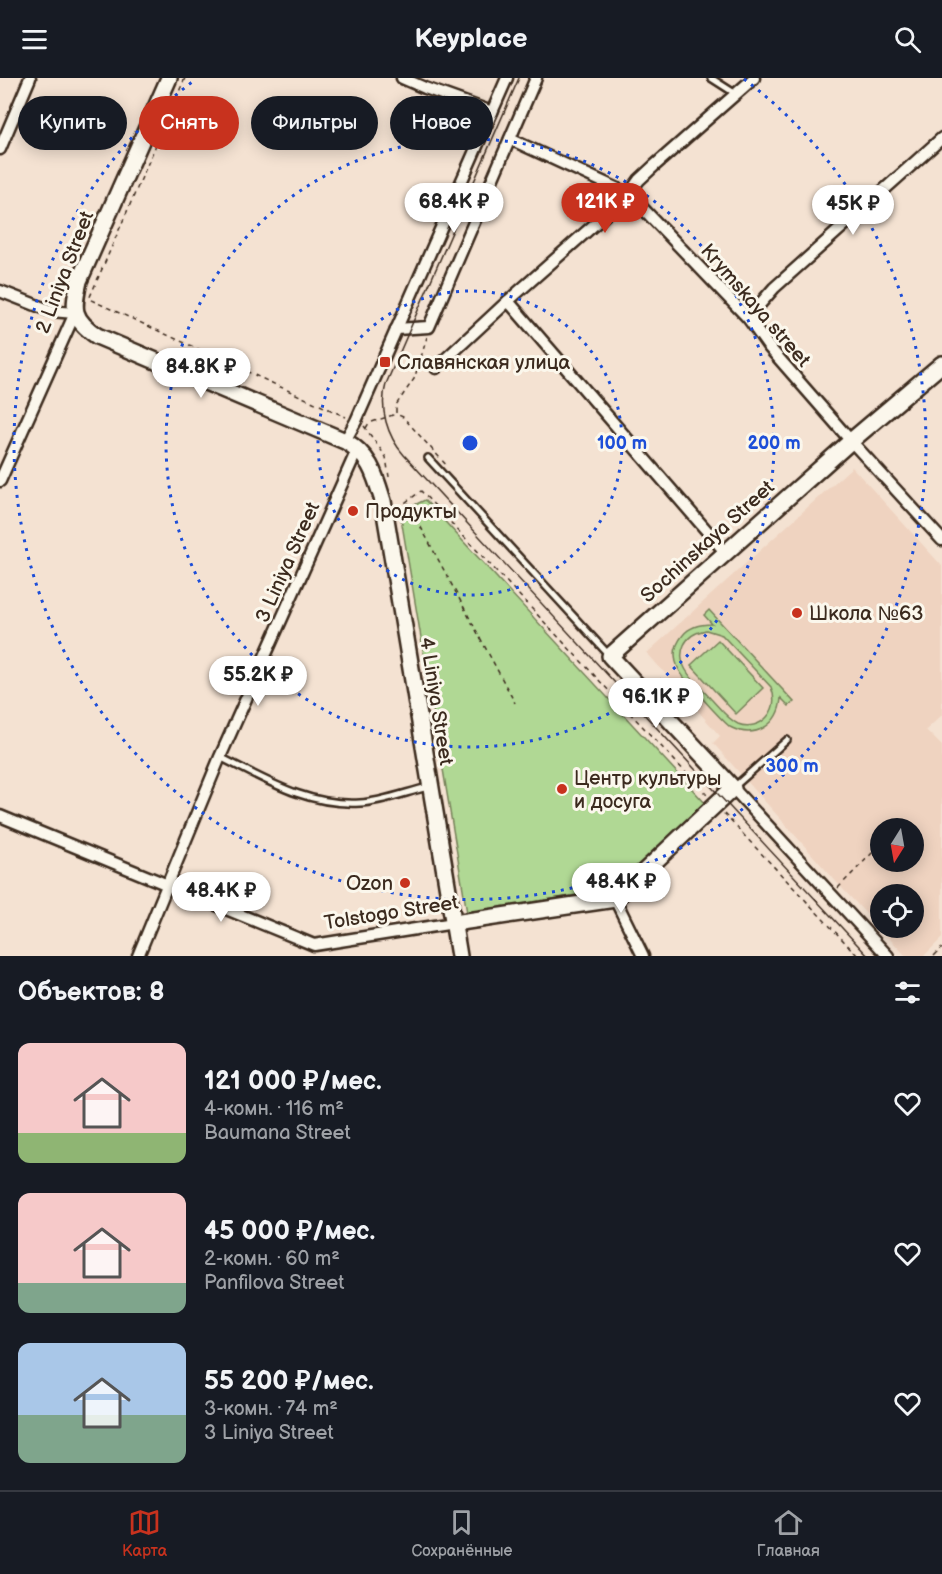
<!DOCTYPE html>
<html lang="ru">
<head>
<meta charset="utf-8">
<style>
  :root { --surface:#171b24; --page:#20242c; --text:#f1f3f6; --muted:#9ea1a6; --line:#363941; --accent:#c8321e }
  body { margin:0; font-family:"Balsamiq Sans",sans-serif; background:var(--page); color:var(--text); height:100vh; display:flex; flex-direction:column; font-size:22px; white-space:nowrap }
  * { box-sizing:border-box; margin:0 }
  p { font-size:20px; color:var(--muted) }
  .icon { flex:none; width:33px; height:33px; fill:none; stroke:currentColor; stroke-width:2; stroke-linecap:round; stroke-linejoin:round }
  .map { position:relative; height:878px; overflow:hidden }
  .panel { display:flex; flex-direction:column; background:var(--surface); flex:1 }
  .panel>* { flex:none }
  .guide { position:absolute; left:18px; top:18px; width:600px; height:54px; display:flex; gap:12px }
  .needle { width:39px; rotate:191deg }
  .fabs { position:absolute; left:870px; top:740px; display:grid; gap:12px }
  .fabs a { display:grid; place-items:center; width:54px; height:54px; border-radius:50%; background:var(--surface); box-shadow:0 3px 15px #0003; font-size:30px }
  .price { position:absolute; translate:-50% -51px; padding:0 14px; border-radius:21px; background:#fff; color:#222; font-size:20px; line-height:39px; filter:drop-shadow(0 2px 3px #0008) }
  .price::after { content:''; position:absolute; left:50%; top:36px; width:18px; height:14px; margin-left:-9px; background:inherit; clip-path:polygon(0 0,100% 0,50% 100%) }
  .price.selected { background:var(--accent); color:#fff }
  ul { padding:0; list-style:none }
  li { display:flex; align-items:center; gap:18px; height:150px; padding:0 18px }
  li span { display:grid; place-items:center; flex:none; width:168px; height:120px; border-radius:12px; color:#555 }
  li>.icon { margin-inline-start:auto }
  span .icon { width:72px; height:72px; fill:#fffc; stroke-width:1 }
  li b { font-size:26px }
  h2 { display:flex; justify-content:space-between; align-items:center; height:72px; padding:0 18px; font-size:26px }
  .pill { padding:0 21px; border-radius:27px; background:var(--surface); box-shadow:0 3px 15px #0003; font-size:21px; line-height:54px }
  .pill.selected { background:var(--accent); color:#fff }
  header { display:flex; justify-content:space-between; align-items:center; height:78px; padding:0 18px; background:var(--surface); font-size:27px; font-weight:800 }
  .tab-bar { display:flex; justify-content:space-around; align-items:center; height:84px; border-top:2px solid var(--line); background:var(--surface); font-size:16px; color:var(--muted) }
  .tab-bar a { display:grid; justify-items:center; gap:3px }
  .tab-bar .selected { color:var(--accent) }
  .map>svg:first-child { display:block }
  .built { fill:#efd3c0; fill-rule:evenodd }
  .green { fill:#b0d894; stroke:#768159; stroke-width:1.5; fill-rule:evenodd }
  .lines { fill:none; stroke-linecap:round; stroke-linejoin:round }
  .lane-casing { stroke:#3b2a1e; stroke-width:10 }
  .street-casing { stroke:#3b2a1e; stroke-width:15 }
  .secondary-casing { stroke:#3b2a1e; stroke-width:20 }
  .path { stroke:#3b2a1e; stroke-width:1.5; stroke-dasharray:4.5 4.5; stroke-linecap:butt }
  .lane { stroke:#fbf7ec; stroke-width:5 }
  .street { stroke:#fbf7ec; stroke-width:10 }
  .secondary { stroke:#fbf7ec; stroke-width:15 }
  .tram { stroke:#3b2a1e; stroke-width:1.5 }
  .ring { fill:none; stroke:#1d4ed8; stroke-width:3; stroke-dasharray:3 6 }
  .poi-dot { fill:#c8321e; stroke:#fbf7ec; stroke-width:2 }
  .labels { text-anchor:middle; stroke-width:6; stroke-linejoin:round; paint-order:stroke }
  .street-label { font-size:20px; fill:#3b2a1e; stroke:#fbf7ec }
  .poi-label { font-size:20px; fill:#3b2a1e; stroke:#fbf7ec; text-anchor:start }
  .centre { fill:#1d4ed8; stroke:#fbf7ec; stroke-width:3 }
  .ring-label { font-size:18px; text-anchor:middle; font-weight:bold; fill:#1d4ed8; stroke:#fbf7ec; stroke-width:6; stroke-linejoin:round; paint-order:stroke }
</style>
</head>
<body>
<header><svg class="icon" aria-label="menu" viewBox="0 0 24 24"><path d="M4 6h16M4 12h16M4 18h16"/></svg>Keyplace<svg class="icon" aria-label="search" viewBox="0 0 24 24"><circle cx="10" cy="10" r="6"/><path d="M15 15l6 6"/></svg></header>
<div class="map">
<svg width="942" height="878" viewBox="0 0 942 878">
  <rect width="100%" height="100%" fill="#f4e2d2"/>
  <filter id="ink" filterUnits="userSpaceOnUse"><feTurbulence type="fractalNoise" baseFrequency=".0167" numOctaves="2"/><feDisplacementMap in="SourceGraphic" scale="12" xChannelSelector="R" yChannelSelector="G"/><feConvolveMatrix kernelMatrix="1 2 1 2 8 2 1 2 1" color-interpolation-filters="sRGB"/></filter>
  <g filter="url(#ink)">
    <path class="built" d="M852 389 942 488V637L926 652 942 668V860L924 878H906L840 808 713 665 720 658 647 575ZM880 750H914V783H880ZM880 816H914V849H880Z"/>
    <g class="green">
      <polygon points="425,422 705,725 613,811 467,835 400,434"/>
      <path d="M709 532 794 624 789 628 781 620C779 647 755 662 730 649 720 640 712 631 703 621 687 604 662 582 683 557 690 548 701 546 712 546L704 537ZM706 552 722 557 771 609C775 619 775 630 767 639 760 647 748 650 738 646 727 641 719 629 711 621 698 606 674 589 684 567 688 558 696 554 706 552Z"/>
      <polygon points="718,562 763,610 736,636 691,587"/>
    </g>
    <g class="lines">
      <g class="lane-casing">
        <g id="lane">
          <polyline points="711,0 736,16"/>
          <polyline points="428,380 609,577"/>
          <path d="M220 679C266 702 307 728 360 725 381 724 407 714 428 709"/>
          <polyline points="734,709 787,662"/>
        </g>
      </g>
      <g class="street-casing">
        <g id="street">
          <polyline points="402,0 425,10 492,34"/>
          <polyline points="510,61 629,116 748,240 768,268 851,363 942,462"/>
          <polyline points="0,71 30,0"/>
          <polyline points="0,213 51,233 75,235 0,403"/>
          <polyline points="508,223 726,475"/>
          <polyline points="748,240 774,210 942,60"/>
          <polyline points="396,251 429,249 536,0"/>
          <polyline points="436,290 508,223 629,116 639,102 654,88 754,0"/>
          <polyline points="345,363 356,343 507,0"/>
          <polyline points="733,710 888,878"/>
          <polyline points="0,738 314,867 454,845"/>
          <polyline points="615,821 643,878"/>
          <polyline points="138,878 220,679 358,370"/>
        </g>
      </g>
      <g class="secondary-casing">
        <g id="secondary">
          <path d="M169 0 79 203C73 231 71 240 97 258L345 363C370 377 375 397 383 423L459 878"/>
          <polyline points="454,845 615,821 733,710 610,578 851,363 942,286"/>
        </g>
      </g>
      <g class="path">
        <polyline points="185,0 89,221 346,339"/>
        <polyline points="420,283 414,301 396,327 396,336 403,339 448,389"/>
        <polyline points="425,285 420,283 427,259"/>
        <polyline points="364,348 386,379 389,399"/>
        <polyline points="366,350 369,345 396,336"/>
        <polyline points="408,425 515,625"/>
        <polyline points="398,430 421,413 707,717"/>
        <polyline points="702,708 709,702"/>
        <polyline points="724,736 858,878"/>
        <polyline points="838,810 880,767"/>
        <polyline points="934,878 942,870"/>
      </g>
      <use href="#lane" class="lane"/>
      <use href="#street" class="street"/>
      <use href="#secondary" class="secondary"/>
      <path class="tram" d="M519 0 386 306C379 331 387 358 404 377L868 878"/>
    </g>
  </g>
  <g class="ring">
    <circle cx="470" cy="365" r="152"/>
    <circle cx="470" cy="365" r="304"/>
    <path d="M744 1A456 456 0 1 1 196 1"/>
  </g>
  <g class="poi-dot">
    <rect x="379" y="278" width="12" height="12" rx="3"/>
    <circle cx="353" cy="433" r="6"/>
    <circle cx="797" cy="535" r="6"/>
    <circle cx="562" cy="711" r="6"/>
    <circle cx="405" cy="805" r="6"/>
  </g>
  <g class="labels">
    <g class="street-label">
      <text transform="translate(64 194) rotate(-69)" y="7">2 Liniya Street</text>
      <text transform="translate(756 227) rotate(49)" y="7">Krymskaya street</text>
      <text transform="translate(707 463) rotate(-42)" y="7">Sochinskaya Street</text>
      <text transform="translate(287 484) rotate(-66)" y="7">3 Liniya Street</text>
      <text transform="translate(437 623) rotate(81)" y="7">4 Liniya Street</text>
      <text transform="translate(391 834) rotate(-9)" y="7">Tolstogo Street</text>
    </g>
    <g class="poi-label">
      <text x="397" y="291">Славянская улица</text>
      <text x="365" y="440">Продукты</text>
      <text x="809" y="542">Школа №63</text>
      <text x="574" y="707">Центр культуры<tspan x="574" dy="23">и досуга</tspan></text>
      <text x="393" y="812" text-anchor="end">Ozon</text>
    </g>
  </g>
  <circle cx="470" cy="365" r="9" class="centre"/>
  <g class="ring-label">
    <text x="622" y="371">100 m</text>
    <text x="774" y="371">200 m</text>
    <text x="792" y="694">300 m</text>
  </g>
</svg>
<div class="fabs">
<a><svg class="needle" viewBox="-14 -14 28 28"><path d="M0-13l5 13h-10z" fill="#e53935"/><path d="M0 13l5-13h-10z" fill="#9ea1a6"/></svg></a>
<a><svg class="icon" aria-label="locate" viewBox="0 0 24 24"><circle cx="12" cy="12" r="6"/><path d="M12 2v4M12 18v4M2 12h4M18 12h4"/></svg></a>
</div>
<b class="price" style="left:454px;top:156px">68.4K ₽</b>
<b class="price selected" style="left:605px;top:156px">121K ₽</b>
<b class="price" style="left:853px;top:158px">45K ₽</b>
<b class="price" style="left:201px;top:321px">84.8K ₽</b>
<b class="price" style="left:258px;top:629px">55.2K ₽</b>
<b class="price" style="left:656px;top:651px">96.1K ₽</b>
<b class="price" style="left:621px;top:836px">48.4K ₽</b>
<b class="price" style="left:221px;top:845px">48.4K ₽</b>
<div class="guide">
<a class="pill">Купить</a>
<a class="pill selected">Снять</a>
<a class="pill">Фильтры</a>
<a class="pill">Новое</a>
</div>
</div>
<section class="panel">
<h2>Объектов: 8<svg class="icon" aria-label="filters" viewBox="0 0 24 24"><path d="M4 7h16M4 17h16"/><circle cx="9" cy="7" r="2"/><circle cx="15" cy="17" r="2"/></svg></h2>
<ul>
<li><span style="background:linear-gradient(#f6c9c9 75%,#8fb573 0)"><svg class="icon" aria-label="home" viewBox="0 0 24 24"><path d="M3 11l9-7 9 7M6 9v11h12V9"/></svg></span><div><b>121 000 ₽/мес.</b><p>4-комн. · 116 m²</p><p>Baumana Street</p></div><svg class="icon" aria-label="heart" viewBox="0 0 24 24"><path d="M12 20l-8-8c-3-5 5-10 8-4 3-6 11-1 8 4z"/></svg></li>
<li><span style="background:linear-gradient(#f6c9c9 75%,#7fa58c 0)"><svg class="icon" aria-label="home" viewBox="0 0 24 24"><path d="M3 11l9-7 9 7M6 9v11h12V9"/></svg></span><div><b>45 000 ₽/мес.</b><p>2-комн. · 60 m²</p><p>Panfilova Street</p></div><svg class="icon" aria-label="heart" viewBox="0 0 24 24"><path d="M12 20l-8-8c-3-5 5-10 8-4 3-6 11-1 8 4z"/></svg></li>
<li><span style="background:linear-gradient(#a9c7e8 60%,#7fa58c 0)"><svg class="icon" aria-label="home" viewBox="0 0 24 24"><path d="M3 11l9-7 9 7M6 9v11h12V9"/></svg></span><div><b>55 200 ₽/мес.</b><p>3-комн. · 74 m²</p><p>3 Liniya Street</p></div><svg class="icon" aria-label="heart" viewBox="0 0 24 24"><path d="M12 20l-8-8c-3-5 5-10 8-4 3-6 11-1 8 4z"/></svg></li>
</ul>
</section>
<nav class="tab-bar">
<a class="selected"><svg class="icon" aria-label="map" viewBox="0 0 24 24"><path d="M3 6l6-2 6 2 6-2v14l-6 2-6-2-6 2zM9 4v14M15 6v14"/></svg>Карта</a>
<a><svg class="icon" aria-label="saved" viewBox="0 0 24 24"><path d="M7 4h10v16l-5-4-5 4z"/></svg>Сохранённые</a>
<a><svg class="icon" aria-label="home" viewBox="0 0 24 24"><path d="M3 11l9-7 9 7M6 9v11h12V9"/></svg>Главная</a>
</nav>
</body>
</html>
